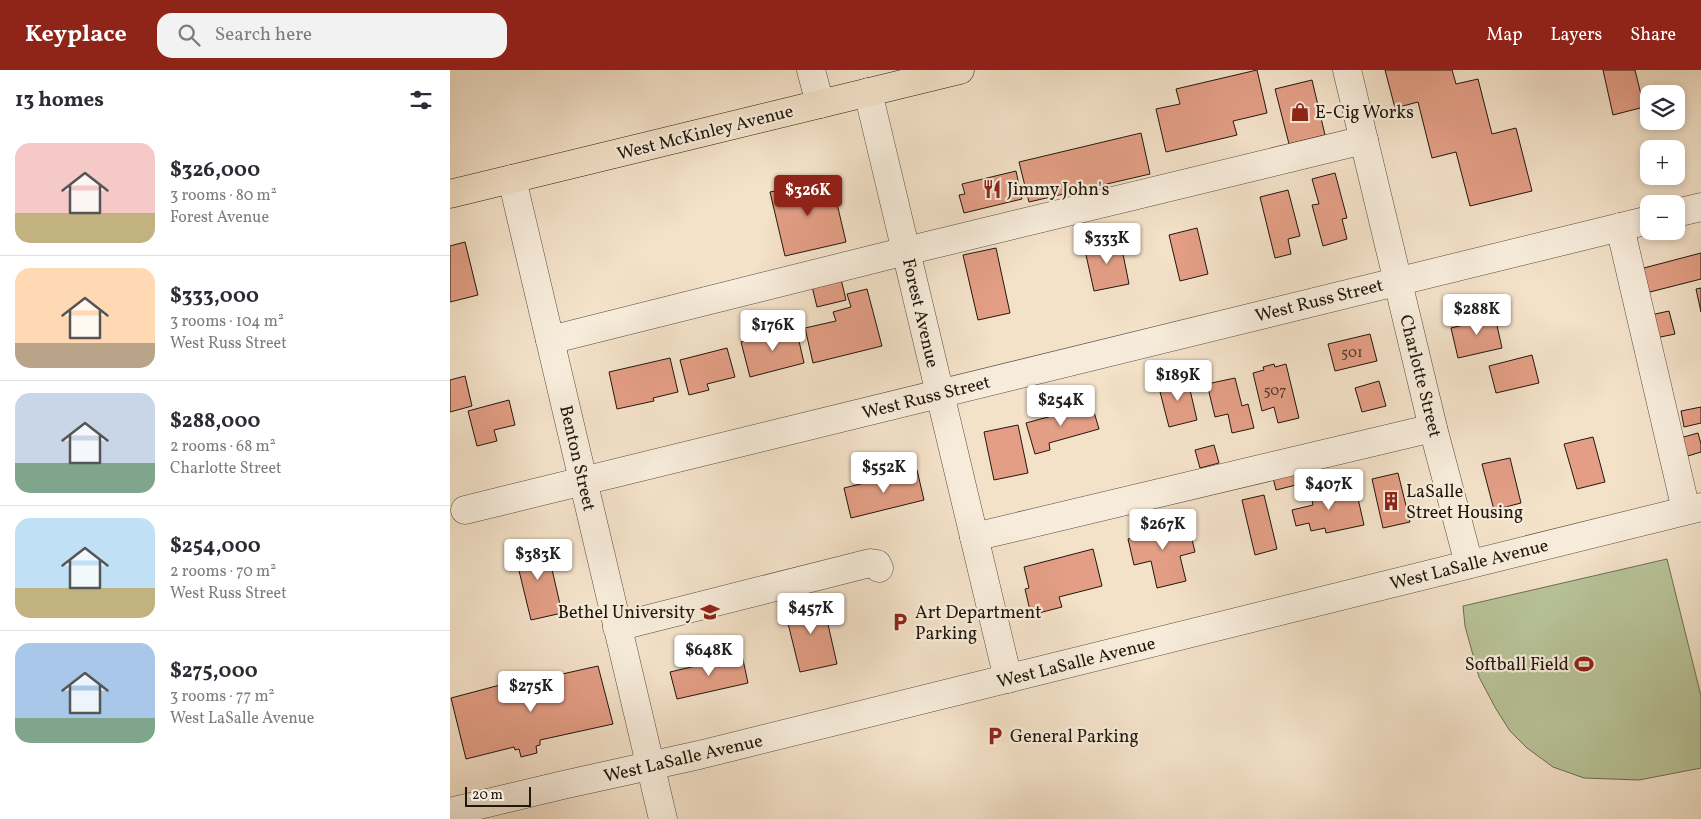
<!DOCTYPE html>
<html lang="en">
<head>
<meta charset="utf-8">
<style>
  :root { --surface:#fff; --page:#f2f2f3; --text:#2b2b33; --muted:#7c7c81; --line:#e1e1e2; --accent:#8f2418 }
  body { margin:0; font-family:Vollkorn,serif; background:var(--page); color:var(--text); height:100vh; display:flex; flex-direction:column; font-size:19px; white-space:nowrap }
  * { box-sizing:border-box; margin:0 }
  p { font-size:16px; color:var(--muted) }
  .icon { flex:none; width:28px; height:28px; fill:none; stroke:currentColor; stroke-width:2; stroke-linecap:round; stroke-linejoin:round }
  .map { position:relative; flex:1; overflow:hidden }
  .side { display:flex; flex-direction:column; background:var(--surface); width:450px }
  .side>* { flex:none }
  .buttons { position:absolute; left:1190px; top:15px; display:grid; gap:10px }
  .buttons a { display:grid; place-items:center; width:45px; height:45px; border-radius:10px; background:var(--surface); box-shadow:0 2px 8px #0003; font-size:25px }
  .scale { position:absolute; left:15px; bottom:12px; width:66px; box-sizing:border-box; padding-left:5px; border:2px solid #20170d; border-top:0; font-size:14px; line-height:18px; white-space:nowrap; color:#20170d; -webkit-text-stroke:4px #f7ecdb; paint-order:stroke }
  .price { position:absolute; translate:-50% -42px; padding:0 11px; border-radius:5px; background:#fff; color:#222; font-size:16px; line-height:32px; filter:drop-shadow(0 1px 2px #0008) }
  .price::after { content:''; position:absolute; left:50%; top:30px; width:15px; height:11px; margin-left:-8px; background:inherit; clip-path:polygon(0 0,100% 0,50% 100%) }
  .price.on { background:var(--accent); color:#fff }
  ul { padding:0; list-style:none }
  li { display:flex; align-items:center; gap:15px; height:125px; padding:0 15px }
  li+li { border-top:1px solid var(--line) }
  li span { display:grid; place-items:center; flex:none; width:140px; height:100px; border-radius:15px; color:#555 }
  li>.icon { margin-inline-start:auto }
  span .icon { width:60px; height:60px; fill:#fffc; stroke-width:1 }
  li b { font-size:21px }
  h2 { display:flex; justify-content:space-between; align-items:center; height:60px; padding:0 15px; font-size:21px }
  header { display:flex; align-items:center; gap:30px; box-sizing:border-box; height:70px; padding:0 25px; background:var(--accent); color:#fff }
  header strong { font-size:24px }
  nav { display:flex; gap:28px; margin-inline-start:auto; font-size:18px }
  .search { width:350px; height:45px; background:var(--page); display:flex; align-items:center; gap:12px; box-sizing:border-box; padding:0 18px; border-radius:15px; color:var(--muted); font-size:19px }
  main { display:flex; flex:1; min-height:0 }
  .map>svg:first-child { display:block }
  .green { fill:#b8c398; stroke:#6c6d52 }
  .building { fill:#e39e85; stroke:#20170d }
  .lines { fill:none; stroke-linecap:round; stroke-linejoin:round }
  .minor-casing { stroke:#554a3c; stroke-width:29 }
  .major-casing { stroke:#20170d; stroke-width:29 }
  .minor { stroke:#f7ecdb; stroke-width:28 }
  .major { stroke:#f3e1c8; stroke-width:28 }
  .labels { text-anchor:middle; stroke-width:4.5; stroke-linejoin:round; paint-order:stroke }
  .number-label { font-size:15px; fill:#51392b }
  .poi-label { font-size:18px; fill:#20170d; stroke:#f7ecdb; text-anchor:start }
  .street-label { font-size:18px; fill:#20170d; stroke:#f7ecdb }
</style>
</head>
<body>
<header>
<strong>Keyplace</strong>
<div class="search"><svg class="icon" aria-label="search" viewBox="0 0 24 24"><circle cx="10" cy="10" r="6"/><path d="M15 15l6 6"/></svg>Search here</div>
<nav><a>Map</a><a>Layers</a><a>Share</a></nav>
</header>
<main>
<section class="side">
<h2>13 homes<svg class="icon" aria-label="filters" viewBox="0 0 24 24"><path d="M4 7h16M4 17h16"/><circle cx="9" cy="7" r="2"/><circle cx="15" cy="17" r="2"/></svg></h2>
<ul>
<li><span style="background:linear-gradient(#f6c9c9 70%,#c2b280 0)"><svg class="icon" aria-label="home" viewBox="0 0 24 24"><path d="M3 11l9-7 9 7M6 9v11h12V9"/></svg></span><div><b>$326,000</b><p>3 rooms · 80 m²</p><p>Forest Avenue</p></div></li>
<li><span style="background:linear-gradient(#ffd9b3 75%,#b9a48a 0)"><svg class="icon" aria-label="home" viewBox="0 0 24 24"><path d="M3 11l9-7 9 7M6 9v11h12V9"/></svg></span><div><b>$333,000</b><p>3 rooms · 104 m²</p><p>West Russ Street</p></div></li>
<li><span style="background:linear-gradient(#c9d6e8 70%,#7fa58c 0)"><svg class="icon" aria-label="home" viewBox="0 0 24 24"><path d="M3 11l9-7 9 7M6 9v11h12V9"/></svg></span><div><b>$288,000</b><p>2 rooms · 68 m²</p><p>Charlotte Street</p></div></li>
<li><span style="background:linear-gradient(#bfe0f5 70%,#c2b280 0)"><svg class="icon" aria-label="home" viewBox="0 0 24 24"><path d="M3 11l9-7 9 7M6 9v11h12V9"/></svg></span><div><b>$254,000</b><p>2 rooms · 70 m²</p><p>West Russ Street</p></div></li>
<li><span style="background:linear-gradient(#a9c7e8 75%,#7fa58c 0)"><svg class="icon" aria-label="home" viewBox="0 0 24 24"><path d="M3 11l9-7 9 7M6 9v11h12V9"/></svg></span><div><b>$275,000</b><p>3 rooms · 77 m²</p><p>West LaSalle Avenue</p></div></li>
</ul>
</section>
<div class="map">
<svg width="1251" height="749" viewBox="0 0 1251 749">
  <rect width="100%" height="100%" fill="#f3e1c8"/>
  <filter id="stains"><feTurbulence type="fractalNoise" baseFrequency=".004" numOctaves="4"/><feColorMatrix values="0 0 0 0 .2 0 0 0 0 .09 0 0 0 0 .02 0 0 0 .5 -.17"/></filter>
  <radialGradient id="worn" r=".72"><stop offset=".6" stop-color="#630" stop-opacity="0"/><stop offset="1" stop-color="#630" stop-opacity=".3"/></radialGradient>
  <polygon class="green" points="1217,489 1251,626 1251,698 1189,710 1134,708 1103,697 1077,678 1060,661 1046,639 1029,607 1015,556 1013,536"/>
  <g class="building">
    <polygon points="807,0 817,43 783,51 787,65 716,82 706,39 730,34 726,19"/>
    <polygon points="935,0 1002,0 1006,14 1028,9 1042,64 1066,58 1082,121 1020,136 1006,82 982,88 968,32 945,38"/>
    <polygon points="1153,0 1185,0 1194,37 1163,45"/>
    <polygon points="862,10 875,65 839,74 825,19"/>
    <polygon points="691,63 700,104 579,132 569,92"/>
    <polygon points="566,101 572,129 514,143 509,125 515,124 512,114"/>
    <polygon points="885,103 897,148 892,149 897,169 873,176 862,135 869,134 862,109"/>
    <polygon points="381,108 396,172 335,186 320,122"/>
    <polygon points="838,120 850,166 838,169 841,184 825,188 810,127"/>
    <polygon points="747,158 758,204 730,211 719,165"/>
    <polygon points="670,169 679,214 644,221 634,176"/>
    <polygon points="15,172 28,225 0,232 0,176"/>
    <polygon points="546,178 560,243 528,250 513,185"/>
    <polygon points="1251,183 1251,209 1196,223 1190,199"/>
    <polygon points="390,205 396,230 367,237 361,212"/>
    <polygon points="1251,218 1251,242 1246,219"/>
    <polygon points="417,219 432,276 363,293 355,258 386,251 383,242 401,237 397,224"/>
    <polygon points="1219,241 1225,264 1201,269 1196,246"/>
    <polygon points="1044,242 1052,278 1008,288 1001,258 1026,252 1025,246"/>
    <polygon points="346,258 354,293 300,307 291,272"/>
    <polygon points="920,264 927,291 885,301 878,274"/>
    <polygon points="277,278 285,307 257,314 259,320 239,325 230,290"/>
    <polygon points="1082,285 1089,313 1046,323 1039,296"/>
    <polygon points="220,288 228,322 203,328 204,331 167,339 159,302"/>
    <polygon points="824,294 825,297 836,294 849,348 828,353 824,337 812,341 803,303 814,300 813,297"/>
    <polygon points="15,306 22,336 0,342 0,310"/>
    <polygon points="737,307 747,350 719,357 708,314"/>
    <polygon points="785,308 792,336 798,334 804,358 782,363 778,344 765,347 757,314"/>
    <polygon points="929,311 936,336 912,342 905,318"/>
    <polygon points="59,330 65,355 44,360 47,371 27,376 18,341"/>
    <polygon points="642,335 649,359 599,373 600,380 585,384 576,353"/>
    <polygon points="1251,337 1251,353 1234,357 1231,341"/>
    <polygon points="568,355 578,403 544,410 534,362"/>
    <polygon points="1248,363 1251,374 1251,382 1228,389 1223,370"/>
    <polygon points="1143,367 1155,412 1127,419 1114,374"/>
    <polygon points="764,375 769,393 750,398 745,380"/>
    <polygon points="1060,388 1071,433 1044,440 1032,394"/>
    <polygon points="848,392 854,413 826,420 821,400"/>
    <polygon points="467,400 474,430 401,448 394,418"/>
    <polygon points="948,403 960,452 933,458 922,409"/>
    <polygon points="878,411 882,430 907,424 914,455 876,463 875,458 861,461 859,453 846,456 842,440 863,435 859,416"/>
    <polygon points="814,425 827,479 805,485 792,430"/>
    <polygon points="708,449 710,460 738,453 745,482 730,486 736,511 707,518 701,491 684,495 678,469 696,465 693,452"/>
    <polygon points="96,473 112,543 81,550 64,480"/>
    <polygon points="643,479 652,516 609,527 612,537 581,545 575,519 579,518 574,497"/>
    <polygon points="372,528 387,594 350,602 334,537"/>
    <polygon points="292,585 298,613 227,629 220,602"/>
    <polygon points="148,596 163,654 90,670 90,675 86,676 87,683 71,687 69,679 65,680 64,677 16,689 1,628 50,615 53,622 73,617 72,613"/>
  </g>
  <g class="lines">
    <g class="minor-casing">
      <g id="minor">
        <polyline points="361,0 370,34"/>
        <polyline points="897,0 983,358 1019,494"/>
        <polyline points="418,22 558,609"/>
        <polyline points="62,109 213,749"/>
        <polyline points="1226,143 1251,137"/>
        <polyline points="1170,157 1236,440"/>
        <polyline points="100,270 456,181 914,70"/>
        <polyline points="15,440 1199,150"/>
        <polyline points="524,467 983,358"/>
        <polyline points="167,557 420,493 427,494 429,498"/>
        <polyline points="0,742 113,715 249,685 1251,437"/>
      </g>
    </g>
    <g class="major-casing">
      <polyline id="major" points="0,124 510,0"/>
    </g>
    <use href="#minor" class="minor"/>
    <use href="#major" class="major"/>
  </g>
  <defs>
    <g id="shop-bare" transform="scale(1.5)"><path d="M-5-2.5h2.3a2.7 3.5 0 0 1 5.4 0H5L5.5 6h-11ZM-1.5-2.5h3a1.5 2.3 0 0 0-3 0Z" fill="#8f2418" stroke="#f7ecdb" stroke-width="2.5" paint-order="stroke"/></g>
    <g id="restaurant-bare" transform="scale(1.5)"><path d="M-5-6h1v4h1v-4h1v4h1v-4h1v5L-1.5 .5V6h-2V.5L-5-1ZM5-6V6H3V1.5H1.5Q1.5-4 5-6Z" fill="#8f2418" stroke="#f7ecdb" stroke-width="2.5" paint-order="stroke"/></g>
    <g id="building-bare" transform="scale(1.5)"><path d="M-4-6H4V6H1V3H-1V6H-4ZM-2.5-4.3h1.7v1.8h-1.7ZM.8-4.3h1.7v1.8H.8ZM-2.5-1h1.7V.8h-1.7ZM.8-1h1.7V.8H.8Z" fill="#8f2418" stroke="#f7ecdb" stroke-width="2.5" paint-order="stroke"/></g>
    <g id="university-bare" transform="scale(1.5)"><path d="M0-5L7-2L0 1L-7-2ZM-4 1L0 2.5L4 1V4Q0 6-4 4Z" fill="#8f2418" stroke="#f7ecdb" stroke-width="2.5" paint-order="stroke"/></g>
    <g id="parking-bare" transform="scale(1.5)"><path d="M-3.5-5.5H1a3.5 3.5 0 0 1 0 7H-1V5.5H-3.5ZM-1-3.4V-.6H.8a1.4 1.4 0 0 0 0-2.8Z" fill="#8f2418" stroke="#f7ecdb" stroke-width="2.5" paint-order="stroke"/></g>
    <g id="stadium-bare" transform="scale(1.5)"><path d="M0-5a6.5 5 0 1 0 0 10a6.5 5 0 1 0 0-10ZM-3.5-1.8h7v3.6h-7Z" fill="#8f2418" stroke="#f7ecdb" stroke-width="2.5" paint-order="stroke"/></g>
  </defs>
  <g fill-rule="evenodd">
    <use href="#shop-bare" x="850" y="42"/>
    <use href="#restaurant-bare" x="542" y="119"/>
    <use href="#building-bare" x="941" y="431"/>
    <use href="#university-bare" x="260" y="542"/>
    <use href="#parking-bare" x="450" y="552"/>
    <use href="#stadium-bare" x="1134" y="594"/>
    <use href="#parking-bare" x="545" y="666"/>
  </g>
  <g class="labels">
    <g class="number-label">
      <text x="902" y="287">501</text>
      <text x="825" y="325">507</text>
    </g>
    <g class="poi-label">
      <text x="865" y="48">E-Cig Works</text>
      <text x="557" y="125">Jimmy John's</text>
      <text x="956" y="427">LaSalle<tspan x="956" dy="21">Street Housing</tspan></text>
      <text x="245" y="548" text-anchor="end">Bethel University</text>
      <text x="465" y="548">Art Department<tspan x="465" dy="21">Parking</tspan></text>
      <text x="1119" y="600" text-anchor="end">Softball Field</text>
      <text x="560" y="672">General Parking</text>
    </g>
    <g class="street-label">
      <text transform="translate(255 62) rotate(-14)" y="6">West McKinley Avenue</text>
      <text transform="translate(869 230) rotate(-14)" y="6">West Russ Street</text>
      <text transform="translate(471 243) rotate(77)" y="6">Forest Avenue</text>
      <text transform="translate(971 306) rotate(76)" y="6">Charlotte Street</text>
      <text transform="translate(476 327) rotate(-14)" y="6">West Russ Street</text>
      <text transform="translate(128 388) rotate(77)" y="6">Benton Street</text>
      <text transform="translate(1019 494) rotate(-14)" y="6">West LaSalle Avenue</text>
      <text transform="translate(626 592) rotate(-14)" y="6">West LaSalle Avenue</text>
      <text transform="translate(233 688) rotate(-13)" y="6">West LaSalle Avenue</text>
    </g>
  </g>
  <rect width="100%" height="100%" filter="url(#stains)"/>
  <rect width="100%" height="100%" fill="url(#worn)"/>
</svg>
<div class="buttons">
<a><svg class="icon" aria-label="layers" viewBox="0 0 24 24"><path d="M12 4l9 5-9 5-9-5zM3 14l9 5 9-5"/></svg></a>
<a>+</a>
<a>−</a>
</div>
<div class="scale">20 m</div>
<b class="price on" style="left:358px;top:147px">$326K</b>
<b class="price" style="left:657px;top:195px">$333K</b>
<b class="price" style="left:1027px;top:266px">$288K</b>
<b class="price" style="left:323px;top:282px">$176K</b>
<b class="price" style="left:728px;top:332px">$189K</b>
<b class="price" style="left:611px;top:357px">$254K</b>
<b class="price" style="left:434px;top:424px">$552K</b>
<b class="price" style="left:879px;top:441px">$407K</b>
<b class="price" style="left:713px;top:481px">$267K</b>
<b class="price" style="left:88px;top:511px">$383K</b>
<b class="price" style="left:361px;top:565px">$457K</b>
<b class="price" style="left:259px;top:607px">$648K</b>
<b class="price" style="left:81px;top:643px">$275K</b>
</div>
</main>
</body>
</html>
